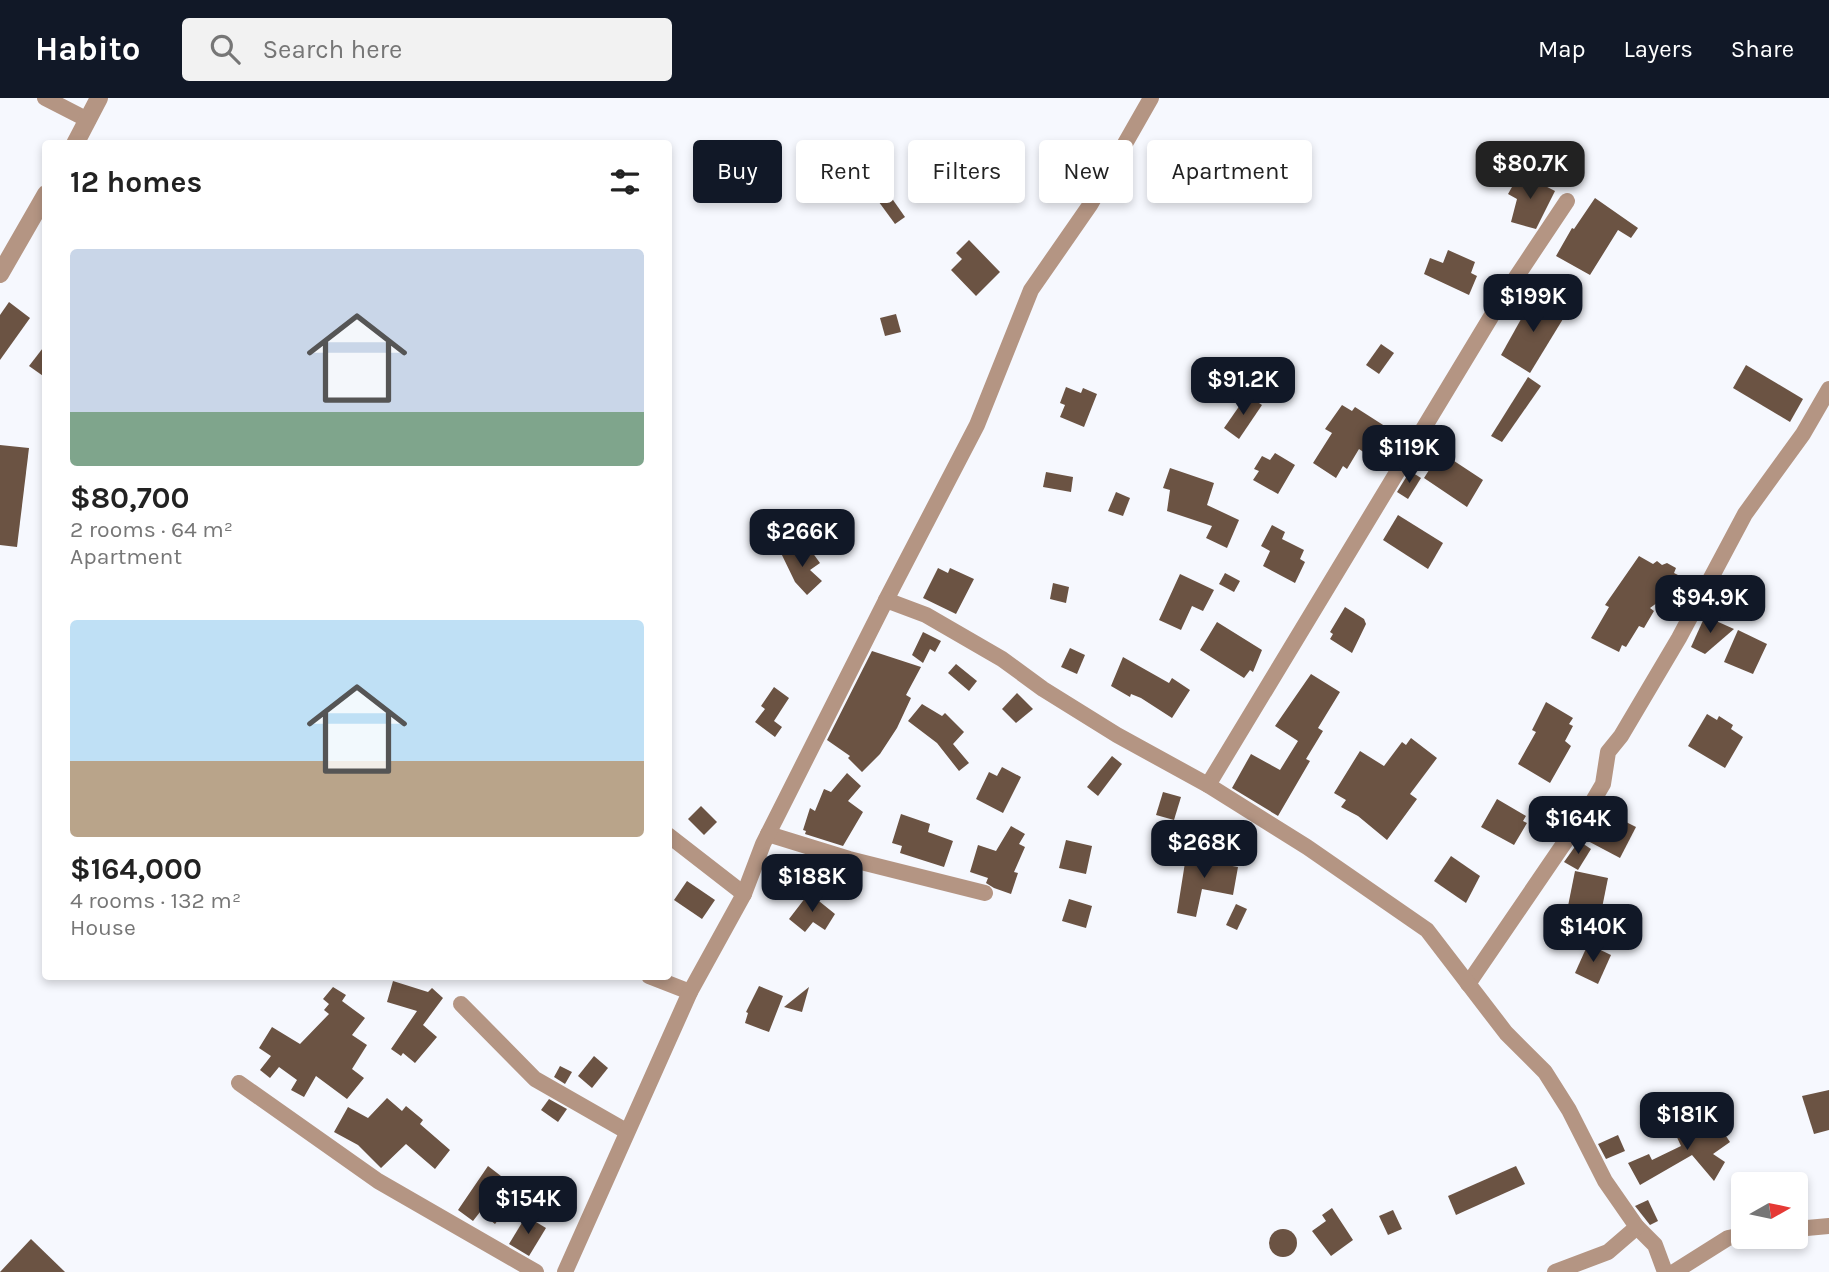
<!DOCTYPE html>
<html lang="en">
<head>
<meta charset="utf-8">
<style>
  :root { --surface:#fff; --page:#f2f2f2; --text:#222; --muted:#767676; --accent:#111827 }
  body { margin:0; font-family:Karla,sans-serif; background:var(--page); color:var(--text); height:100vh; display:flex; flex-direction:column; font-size:26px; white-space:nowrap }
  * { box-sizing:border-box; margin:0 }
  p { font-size:23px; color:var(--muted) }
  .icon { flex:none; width:38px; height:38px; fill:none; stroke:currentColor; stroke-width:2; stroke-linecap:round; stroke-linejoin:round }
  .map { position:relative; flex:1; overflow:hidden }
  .drawer { position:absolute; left:42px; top:42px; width:630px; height:840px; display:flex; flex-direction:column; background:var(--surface); border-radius:7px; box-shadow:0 4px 10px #0003 }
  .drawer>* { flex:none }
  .top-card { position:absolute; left:693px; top:42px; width:665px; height:63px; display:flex; gap:14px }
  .needle { width:46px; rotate:81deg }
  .buttons { position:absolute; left:1731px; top:1074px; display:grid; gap:14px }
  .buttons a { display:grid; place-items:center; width:77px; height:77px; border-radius:7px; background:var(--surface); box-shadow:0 4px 10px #0003; font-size:35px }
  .price { position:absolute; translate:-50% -60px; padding:0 16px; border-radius:14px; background:var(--accent); color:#fff; font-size:23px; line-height:46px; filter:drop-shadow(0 2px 4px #0008) }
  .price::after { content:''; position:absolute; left:50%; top:42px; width:21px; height:16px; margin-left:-10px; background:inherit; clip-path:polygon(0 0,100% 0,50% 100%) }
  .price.on { background:#222; color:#fff }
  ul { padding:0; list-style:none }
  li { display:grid; align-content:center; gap:14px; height:371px; padding:0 28px }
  li span { display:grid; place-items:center; height:217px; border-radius:7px; color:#555 }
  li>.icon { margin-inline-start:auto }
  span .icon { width:126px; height:126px; fill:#fffc; stroke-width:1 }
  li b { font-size:30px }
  h2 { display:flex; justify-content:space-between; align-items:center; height:84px; padding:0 28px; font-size:30px }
  .pill { padding:0 24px; border-radius:7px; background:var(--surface); box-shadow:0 4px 10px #0003; font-size:24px; line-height:63px }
  .pill.on { background:var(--accent); color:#fff }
  header { display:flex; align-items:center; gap:42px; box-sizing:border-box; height:98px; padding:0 35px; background:var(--accent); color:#fff }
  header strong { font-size:33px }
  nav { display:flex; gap:38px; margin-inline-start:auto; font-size:24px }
  .search { width:490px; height:63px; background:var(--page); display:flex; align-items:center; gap:18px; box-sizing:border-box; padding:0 24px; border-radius:7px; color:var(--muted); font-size:26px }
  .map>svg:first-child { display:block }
  .building { fill:#6b5343 }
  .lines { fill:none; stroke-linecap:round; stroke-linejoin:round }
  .minor { stroke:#b49583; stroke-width:16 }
  .tertiary { stroke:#b49583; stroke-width:18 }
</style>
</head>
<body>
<header>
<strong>Habito</strong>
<div class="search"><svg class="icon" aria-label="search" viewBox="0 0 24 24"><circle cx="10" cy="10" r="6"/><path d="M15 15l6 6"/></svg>Search here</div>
<nav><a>Map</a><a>Layers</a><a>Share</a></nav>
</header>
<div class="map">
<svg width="1829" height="1174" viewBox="0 0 1829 1174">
  <rect width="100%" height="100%" fill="#f6f8fe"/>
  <g class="building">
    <polygon points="1520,75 1555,93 1536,131 1511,124 1517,101 1508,96"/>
    <polygon points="886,92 905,119 895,126 876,100"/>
    <polygon points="1595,100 1638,130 1631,140 1618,132 1590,177 1556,158 1572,130 1574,131"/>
    <polygon points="969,142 1000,174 976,198 951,172 962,161 956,155"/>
    <polygon points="1448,152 1475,164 1471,175 1477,178 1469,197 1424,176 1430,160 1443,165"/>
    <polygon points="1535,196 1566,216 1530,275 1501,257"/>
    <polygon points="9,204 30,220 0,262 0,217"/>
    <polygon points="896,216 901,234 885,238 880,220"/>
    <polygon points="46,246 46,280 29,268"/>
    <polygon points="1381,246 1394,255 1379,276 1366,267"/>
    <polygon points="1746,267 1803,301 1790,324 1733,290"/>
    <polygon points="1528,279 1541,288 1502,344 1491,338"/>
    <polygon points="1066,289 1081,295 1083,290 1097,296 1084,329 1060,319 1065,307 1060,305"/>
    <polygon points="1247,297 1262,307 1239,341 1224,330"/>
    <polygon points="1342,307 1352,313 1355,309 1405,341 1394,359 1371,345 1365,355 1359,351 1347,371 1343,368 1336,380 1313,365 1332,335 1325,331"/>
    <polygon points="0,347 29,350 17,449 0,447"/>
    <polygon points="1275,355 1295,367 1278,396 1253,382 1259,373 1254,371 1262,358 1270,362"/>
    <polygon points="1445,357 1483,382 1467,409 1424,380 1438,358 1443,361"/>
    <polygon points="1170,370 1214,385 1207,407 1239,422 1227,450 1206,440 1212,428 1167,413 1170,392 1163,390"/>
    <polygon points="1410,373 1421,380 1408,401 1397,394"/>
    <polygon points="1046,374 1073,379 1071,394 1043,389"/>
    <polygon points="1116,394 1130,400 1123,418 1108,413"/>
    <polygon points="1398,417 1443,445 1428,471 1383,442"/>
    <polygon points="1272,427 1285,434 1282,441 1304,452 1300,461 1305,464 1295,485 1263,468 1270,453 1261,448"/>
    <polygon points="793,446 802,462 812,454 820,465 810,472 822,483 807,497 795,484 780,453"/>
    <polygon points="1639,458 1653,466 1657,463 1662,467 1667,465 1676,470 1674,475 1684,480 1680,488 1650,510 1654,513 1644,530 1639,528 1626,549 1622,547 1619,554 1591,540 1609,509 1605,507"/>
    <polygon points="938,470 948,475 950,470 974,481 956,516 923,500"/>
    <polygon points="1225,475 1240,483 1234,494 1219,486"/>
    <polygon points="1180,476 1214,492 1203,513 1192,508 1181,532 1159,522"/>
    <polygon points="1053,485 1069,489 1066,505 1050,501"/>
    <polygon points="1345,509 1364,521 1366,526 1352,555 1330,541 1333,536 1330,534"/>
    <polygon points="1705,518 1734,531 1705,556 1691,549"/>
    <polygon points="1217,524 1262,552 1253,574 1250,572 1244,580 1200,552"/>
    <polygon points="1738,532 1767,546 1753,576 1724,564"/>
    <polygon points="923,534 941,543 935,554 930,551 923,565 912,557"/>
    <polygon points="1070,550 1085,557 1077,576 1061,569"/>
    <polygon points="872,553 921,569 906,597 911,600 897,630 880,656 862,674 848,660 850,658 827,642"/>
    <polygon points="1123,559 1169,585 1172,580 1190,592 1172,620 1141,600 1131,596 1130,599 1111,588"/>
    <polygon points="956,566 977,583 969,593 948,575"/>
    <polygon points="1311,576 1340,594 1318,630 1323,633 1306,661 1310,663 1278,718 1232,690 1251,656 1280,672 1298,643 1275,628"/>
    <polygon points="774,589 789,600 774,623 782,629 775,639 755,624 765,611 761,608"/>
    <polygon points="1017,595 1033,611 1016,625 1002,611"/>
    <polygon points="1546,604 1573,620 1569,626 1573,628 1565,643 1571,648 1550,685 1518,666 1536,634 1532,632"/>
    <polygon points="922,606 942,618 945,615 964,634 953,646 969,665 959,673 937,645 908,623"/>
    <polygon points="1707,616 1717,622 1719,618 1733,627 1731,631 1743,639 1725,670 1688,648"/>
    <polygon points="1411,640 1437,660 1410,696 1417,701 1387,742 1358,718 1341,709 1346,702 1334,695 1360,653 1384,668 1402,644 1406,647"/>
    <polygon points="1112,658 1122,666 1098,698 1087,689"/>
    <polygon points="1002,669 1021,679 1003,715 976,701 989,674 997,678"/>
    <polygon points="847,675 861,688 848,703 863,714 843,748 805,736 806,733 803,732 810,710 815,713 824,691 831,694"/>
    <polygon points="1163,694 1181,699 1174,722 1156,717"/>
    <polygon points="1497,701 1526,718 1523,723 1527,725 1514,747 1481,729"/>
    <polygon points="701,708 717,724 704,737 688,721"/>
    <polygon points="1602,712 1636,729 1620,760 1586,742"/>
    <polygon points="901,716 930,726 928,734 953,743 944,769 900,755 902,748 892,745"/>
    <polygon points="1011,728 1025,736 1019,746 1025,749 1014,774 1018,775 1011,796 994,790 986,785 988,780 970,774 978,747 996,753"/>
    <polygon points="1066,742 1092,748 1086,776 1059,770"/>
    <polygon points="1579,743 1591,751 1578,772 1564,764"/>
    <polygon points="1187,752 1222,759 1221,766 1238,769 1233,797 1202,791 1196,819 1177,815"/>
    <polygon points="1451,758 1480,778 1466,805 1434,783"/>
    <polygon points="1575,773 1608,780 1599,825 1566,818"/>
    <polygon points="687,783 715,802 702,821 674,802"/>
    <polygon points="809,795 835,816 825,832 813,824 805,834 789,821"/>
    <polygon points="1069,801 1092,808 1086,830 1062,823"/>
    <polygon points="1236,806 1247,811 1237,832 1226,827"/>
    <polygon points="1588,846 1611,857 1598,886 1575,875"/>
    <polygon points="393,883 428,894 432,890 443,900 423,927 437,939 415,965 403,955 401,958 391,951 417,913 387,904"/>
    <polygon points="759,888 783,898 769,934 745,925 748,915 746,914"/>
    <polygon points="333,889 346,897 342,903 365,920 352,937 367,947 352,971 364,980 347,1001 316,978 304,999 291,992 297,982 279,969 270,980 260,972 271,958 259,950 272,929 300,946 329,916 324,912 329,906 323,901"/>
    <polygon points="809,889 802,914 784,909"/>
    <polygon points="594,958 608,970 592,990 578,978"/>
    <polygon points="560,968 572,974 565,986 554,979"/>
    <polygon points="1829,992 1829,1032 1814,1036 1802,998"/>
    <polygon points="387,1000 402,1013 406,1008 423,1022 420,1026 450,1052 435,1071 406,1046 381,1070 358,1047 334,1034 348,1009 368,1020"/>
    <polygon points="549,1001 567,1011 558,1024 541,1012"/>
    <polygon points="1713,1019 1730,1044 1713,1056 1725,1064 1714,1083 1692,1057 1640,1087 1628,1065 1649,1056 1652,1062 1681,1048 1675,1035 1692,1027 1694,1031"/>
    <polygon points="1618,1037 1625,1053 1606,1061 1598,1046"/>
    <polygon points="488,1068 515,1089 501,1108 506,1112 495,1126 480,1114 473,1123 458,1112"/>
    <polygon points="1516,1068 1525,1086 1456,1117 1448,1098"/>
    <polygon points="1648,1102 1658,1123 1650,1127 1635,1108"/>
    <polygon points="1332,1110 1353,1142 1331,1158 1312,1133 1326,1123 1322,1117"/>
    <polygon points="1393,1112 1402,1131 1388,1137 1379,1118"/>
    <polygon points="526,1118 546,1130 529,1158 509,1146"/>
    <circle cx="1283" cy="1145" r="14"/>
    <polygon points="31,1141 65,1174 0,1174"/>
  </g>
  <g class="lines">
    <g class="minor">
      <polyline points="45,0 88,22"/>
      <polyline points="886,502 977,327 1031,192 1090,107 1151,0"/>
      <polyline points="1208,687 1503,199 1567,103"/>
      <polyline points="768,736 849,761 985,795"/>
      <polyline points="668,737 744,796"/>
      <polyline points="649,878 690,894"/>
      <polyline points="1468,886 1593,703 1603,686 1608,654 1621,638 1679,540 1745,416 1803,336 1829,291"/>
      <polyline points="461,906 535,981 626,1033"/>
      <polyline points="239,985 378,1083 536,1174"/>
      <polyline points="1637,1129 1655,1147 1665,1174"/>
      <polyline points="1796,1131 1829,1128"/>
      <polyline points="565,1174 690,894 744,796 763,746 886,502 926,517 1002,561 1043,591 1117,637 1208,687 1307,749 1427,832 1506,935 1545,974 1569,1012 1605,1083 1637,1129 1608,1154 1555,1174"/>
      <polyline points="1674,1174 1728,1140 1743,1137"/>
    </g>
    <g class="tertiary">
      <polyline points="75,46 99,0"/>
      <polyline points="0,176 46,96"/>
    </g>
  </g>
</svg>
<div class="buttons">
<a><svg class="needle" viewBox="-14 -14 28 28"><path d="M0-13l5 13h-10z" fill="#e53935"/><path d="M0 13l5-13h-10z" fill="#767676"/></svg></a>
</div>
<b class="price on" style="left:1530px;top:103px">$80.7K</b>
<b class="price" style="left:1533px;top:236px">$199K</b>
<b class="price" style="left:1243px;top:319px">$91.2K</b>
<b class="price" style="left:1409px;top:387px">$119K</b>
<b class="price" style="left:802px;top:471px">$266K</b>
<b class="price" style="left:1710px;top:537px">$94.9K</b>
<b class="price" style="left:1578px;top:758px">$164K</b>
<b class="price" style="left:1204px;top:782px">$268K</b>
<b class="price" style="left:812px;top:816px">$188K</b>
<b class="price" style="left:1593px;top:866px">$140K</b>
<b class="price" style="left:1687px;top:1054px">$181K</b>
<b class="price" style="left:528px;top:1138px">$154K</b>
<div class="top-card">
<a class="pill on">Buy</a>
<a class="pill">Rent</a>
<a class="pill">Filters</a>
<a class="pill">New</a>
<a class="pill">Apartment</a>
</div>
<section class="drawer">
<h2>12 homes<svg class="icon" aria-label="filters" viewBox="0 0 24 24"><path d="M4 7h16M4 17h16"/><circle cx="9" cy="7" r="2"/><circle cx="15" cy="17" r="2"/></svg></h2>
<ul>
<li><span style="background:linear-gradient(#c9d6e8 75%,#7fa58c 0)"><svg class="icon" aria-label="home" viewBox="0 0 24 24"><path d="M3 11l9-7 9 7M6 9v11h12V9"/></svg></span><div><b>$80,700</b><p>2 rooms · 64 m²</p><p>Apartment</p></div></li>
<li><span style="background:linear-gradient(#bfe0f5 65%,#b9a48a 0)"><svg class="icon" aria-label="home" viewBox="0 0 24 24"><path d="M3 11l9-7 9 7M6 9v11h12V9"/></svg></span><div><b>$164,000</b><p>4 rooms · 132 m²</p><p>House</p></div></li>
</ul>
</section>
</div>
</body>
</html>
